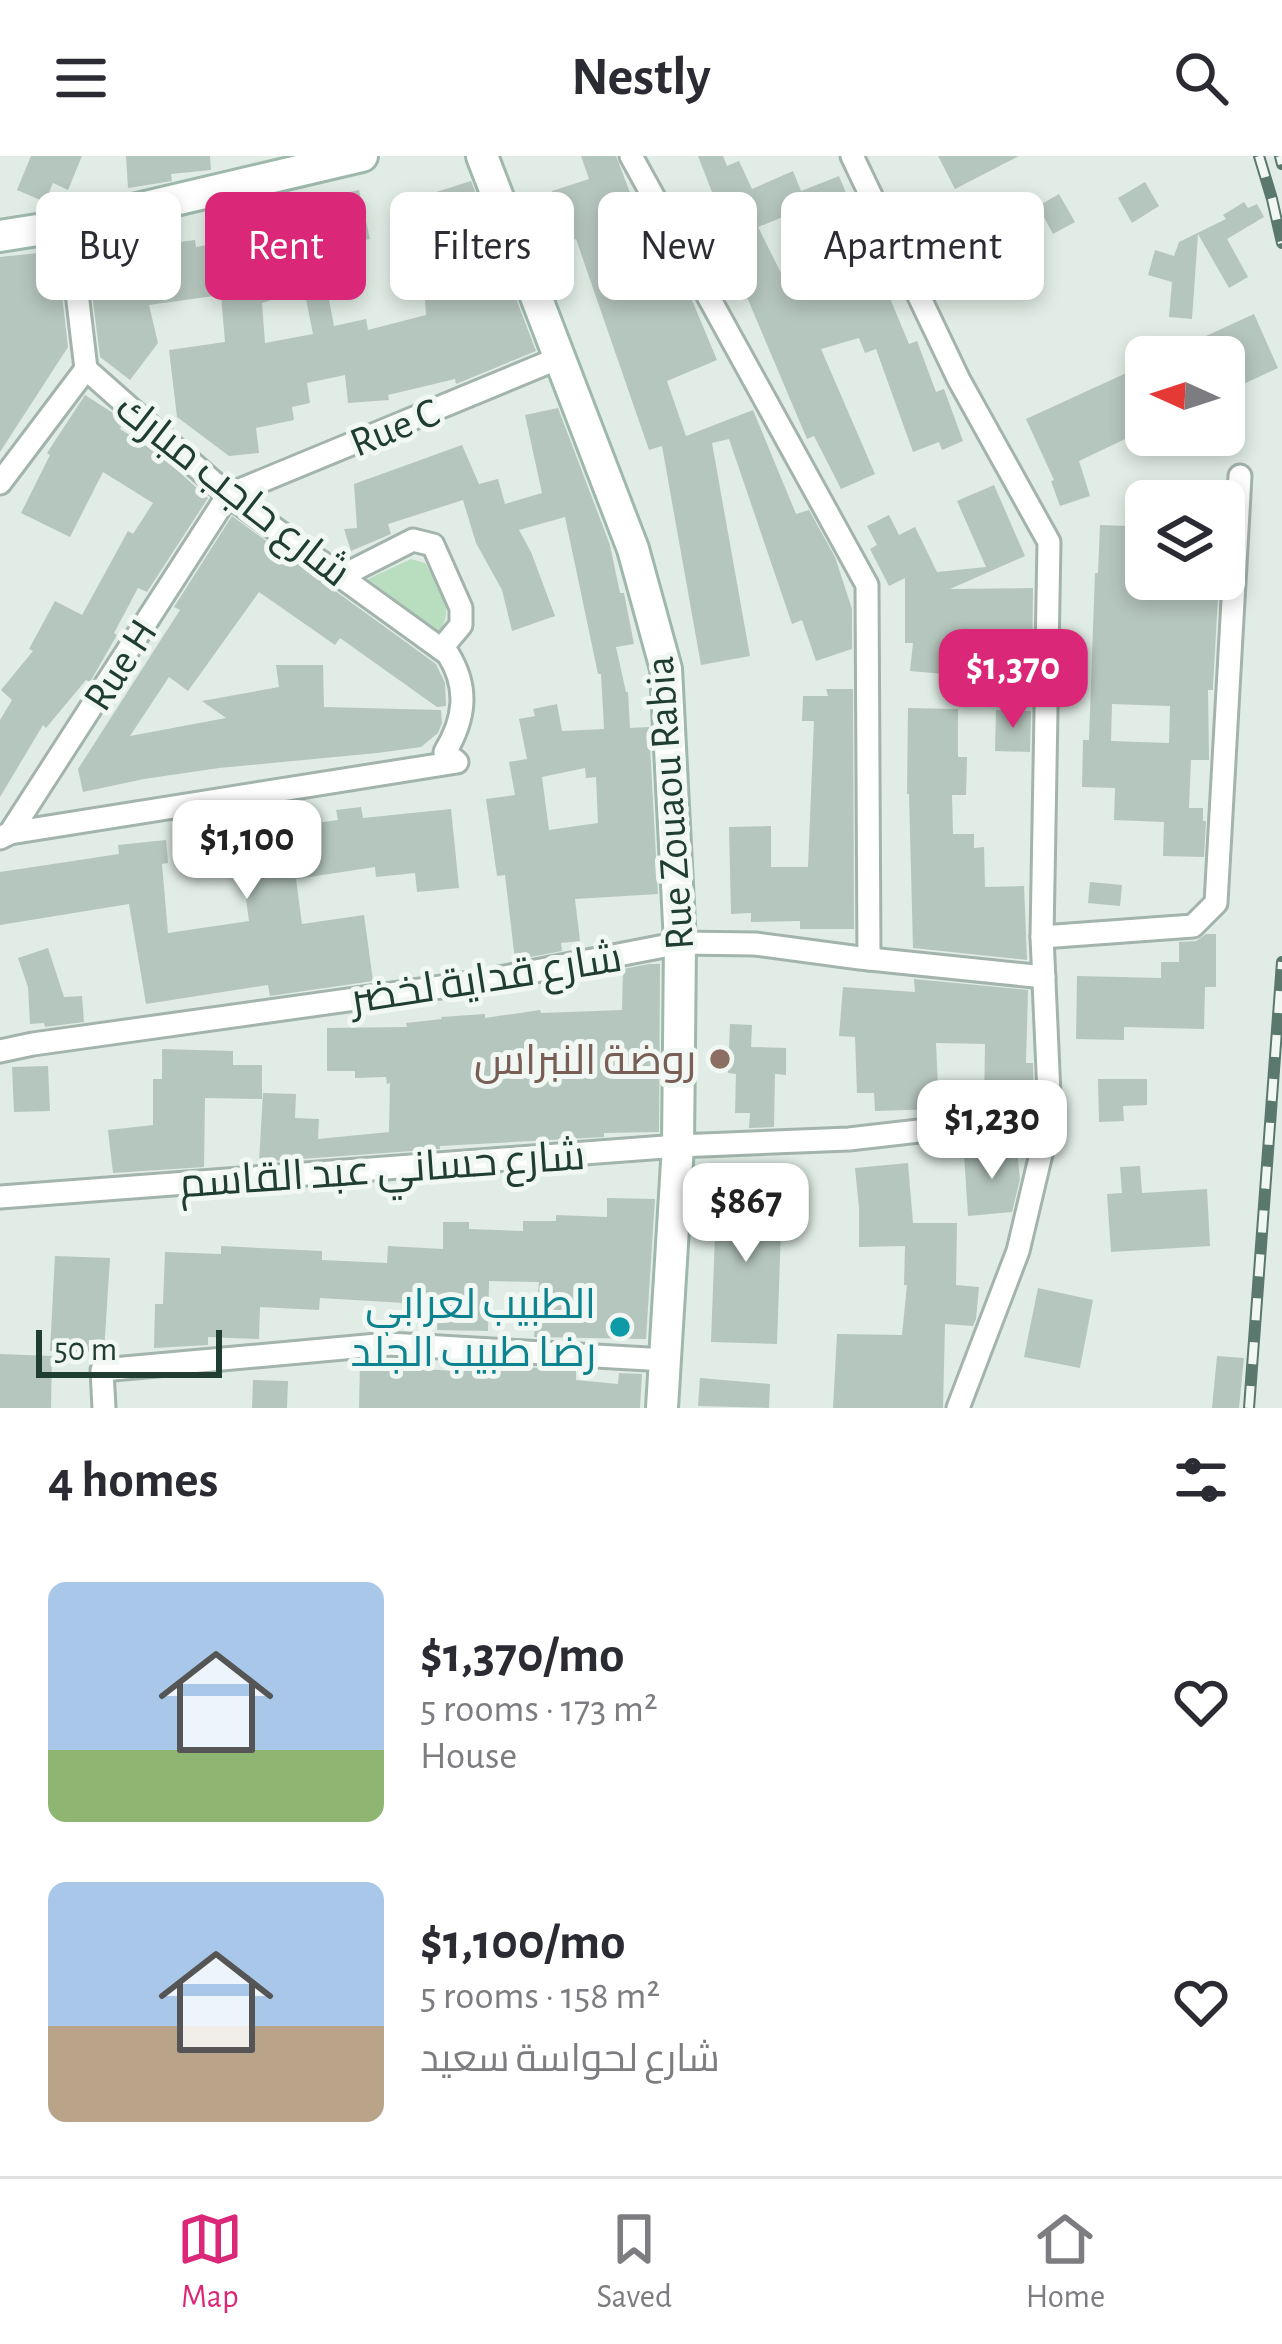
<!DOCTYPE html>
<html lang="en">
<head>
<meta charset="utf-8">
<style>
  :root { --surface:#fff; --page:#f2f2f3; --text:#2b2b33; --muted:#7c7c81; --line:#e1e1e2; --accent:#db2777 }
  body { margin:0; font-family:"Alegreya Sans",Cairo,sans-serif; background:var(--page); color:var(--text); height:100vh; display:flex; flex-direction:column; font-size:45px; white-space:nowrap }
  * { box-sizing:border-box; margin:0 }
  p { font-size:39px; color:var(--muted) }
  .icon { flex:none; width:66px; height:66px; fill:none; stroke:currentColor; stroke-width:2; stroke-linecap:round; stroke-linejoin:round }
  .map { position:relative; height:1252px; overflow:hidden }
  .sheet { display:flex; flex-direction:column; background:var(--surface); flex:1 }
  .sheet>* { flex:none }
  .top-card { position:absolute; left:36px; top:36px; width:1212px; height:108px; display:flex; gap:24px }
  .needle { width:78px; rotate:273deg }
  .controls { position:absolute; left:1125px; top:180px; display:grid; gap:24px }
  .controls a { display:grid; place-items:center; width:120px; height:120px; border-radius:18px; background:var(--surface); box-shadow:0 6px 18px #0003; font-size:60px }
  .scale { position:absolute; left:36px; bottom:30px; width:186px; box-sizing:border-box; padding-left:12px; border:6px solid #203d32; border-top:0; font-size:33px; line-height:42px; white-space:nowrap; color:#203d32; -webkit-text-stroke:9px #f1f8f4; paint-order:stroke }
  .price { position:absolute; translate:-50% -102px; padding:0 27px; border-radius:24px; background:#fff; color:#222; font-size:39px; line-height:78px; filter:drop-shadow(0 3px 6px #0008) }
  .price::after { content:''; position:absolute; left:50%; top:72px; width:36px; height:27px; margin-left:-18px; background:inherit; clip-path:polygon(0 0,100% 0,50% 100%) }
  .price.active { background:var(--accent); color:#fff }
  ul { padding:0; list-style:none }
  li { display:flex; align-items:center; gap:36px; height:300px; padding:0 48px }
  li span { display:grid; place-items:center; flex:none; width:336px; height:240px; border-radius:18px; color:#555 }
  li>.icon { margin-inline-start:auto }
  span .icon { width:144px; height:144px; fill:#fffc; stroke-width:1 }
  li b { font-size:51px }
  h2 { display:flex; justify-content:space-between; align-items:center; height:144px; padding:0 48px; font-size:51px }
  .chip { padding:0 42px; border-radius:18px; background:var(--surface); box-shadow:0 6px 18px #0003; font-size:42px; line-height:108px }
  .chip.active { background:var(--accent); color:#fff }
  header { display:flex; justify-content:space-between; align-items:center; height:156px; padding:0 48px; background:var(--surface); font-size:54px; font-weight:700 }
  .tab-bar { display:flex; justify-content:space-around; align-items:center; height:168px; border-top:3px solid var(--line); background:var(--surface); font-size:33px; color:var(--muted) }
  .tab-bar a { display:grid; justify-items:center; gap:6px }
  .tab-bar .active { color:var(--accent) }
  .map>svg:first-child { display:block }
  .green { fill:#b8debf }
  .building { fill:#b5c6be; fill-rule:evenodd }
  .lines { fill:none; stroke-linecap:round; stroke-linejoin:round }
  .street-casing { stroke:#a3b4ac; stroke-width:27 }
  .secondary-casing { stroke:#9eb8ac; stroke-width:36 }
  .street { stroke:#fff; stroke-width:21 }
  .secondary { stroke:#fff; stroke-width:30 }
  .rail-casing { stroke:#5a786e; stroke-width:12 }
  .rail { stroke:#f1f8f4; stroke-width:8; stroke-dasharray:22; stroke-linecap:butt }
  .education-dot { fill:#8d6e63; stroke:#f1f8f4; stroke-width:4.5 }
  .culture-dot { fill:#0f9aa8; stroke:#f1f8f4; stroke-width:4.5 }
  .labels { text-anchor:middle; stroke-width:10; stroke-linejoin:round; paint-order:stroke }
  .street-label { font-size:42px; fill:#203d32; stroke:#f1f8f4 }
  .education-label { font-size:42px; fill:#785e54; stroke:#f1f8f4; text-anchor:end }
  .culture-label { font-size:42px; fill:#0d838f; stroke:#f1f8f4; text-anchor:end }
</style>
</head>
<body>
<header><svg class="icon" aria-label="menu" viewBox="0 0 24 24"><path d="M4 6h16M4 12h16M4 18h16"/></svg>Nestly<svg class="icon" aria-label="search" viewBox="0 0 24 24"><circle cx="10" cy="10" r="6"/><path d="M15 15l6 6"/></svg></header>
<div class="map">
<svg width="1282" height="1252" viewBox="0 0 1282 1252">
  <rect width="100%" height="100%" fill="#e0ece5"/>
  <path class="green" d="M411 403 425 407C438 430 457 451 439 476L368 423Z"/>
  <g class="building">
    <polygon points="31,0 82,0 68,34 53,27 45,46 17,34"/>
    <polygon points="126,0 210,0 211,14 171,18 172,25 128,32"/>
    <polygon points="581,0 616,0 639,60 645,57 669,107 672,106 689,137 717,204 667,225 686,280 753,254 796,358 809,354 835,401 852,453 852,493 816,505 802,464 792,468 729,283 712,287 750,500 701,509 662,290 649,294 576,83 569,85 552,35 589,23"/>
    <path d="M698 0H723L727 10 739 5 752 33 793 15 801 35 839 20 909 188 917 185 936 236 944 233 963 285 942 294 939 286 913 296 876 193 865 197 859 182 821 193 875 318 841 333 814 280 807 283 746 139 739 143 698 59 717 49ZM805 52 828 109 786 127 758 71Z"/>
    <polygon points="938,0 1019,0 955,33"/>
    <path d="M471 25 536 195 456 228 455 223 388 239 389 244 348 247 345 219 307 227 310 247 292 251 294 264 256 272 259 297 229 300 177 261 169 194 225 186 221 139 149 149 158 187 130 224 100 201 86 89 96 87 99 99 144 88V91L195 84 196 91 262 79 261 75 306 61 325 59 322 42 359 34 370 83 354 86 363 124 327 133 334 170 366 163 368 174 426 159 424 126 465 123 450 74 439 78 427 39ZM304 133 313 178 265 187 262 147Z"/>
    <polygon points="1145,26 1159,50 1132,67 1118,42"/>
    <polygon points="1059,38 1075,66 1053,78 1038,50"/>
    <polygon points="1244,46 1248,52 1257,48 1264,61 1227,83 1248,121 1229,132 1198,78 1192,163 1169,161 1172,126 1148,119 1155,94 1174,100 1179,86 1226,63 1223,59"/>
    <polygon points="57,95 68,191 0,296 0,101"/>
    <polygon points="1254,158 1278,212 1224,237 1224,201 1160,201"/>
    <polygon points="1146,208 1146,273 1079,305 1090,340 1060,350 1051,325 1054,324 1026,263"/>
    <polygon points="85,239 113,257 124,267 120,273 158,297 208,342 147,436 138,432 114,477 117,479 90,526 86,524 46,572 43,569 0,641 0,564 12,544 1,534 33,495 29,493 55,445 82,459 128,375 133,378 153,347 103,316 70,381 21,357 50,299 47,297"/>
    <path d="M558 252 610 389 620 437H624L634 488 616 491 626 536H628L630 572 649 571 658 738 575 743 580 785 561 787 562 795 515 804 505 719 497 720 486 643 515 639 509 606 527 603 519 563 535 560 533 553 557 548 562 575 604 573 601 518H598L565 361 519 374 531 396 555 460 512 475 502 434 476 387 463 344 388 368 391 378 351 395 344 373 357 372 354 328 462 289 479 328 498 323 505 348 542 337 525 259ZM585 612 586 622 596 621 598 667 549 674 542 621Z"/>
    <polygon points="994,329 1025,400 950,433 1033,432 1032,526 910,515 913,487 905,487 905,422 889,430 870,393 877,389 867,370 889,359 899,379 915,371 937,416 986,411 957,345"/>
    <polygon points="232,360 436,508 445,527 446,550 437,551 340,482 335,489 259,436 188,535 169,521 130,580 226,562 202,545 279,531 276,509 323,509 324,551 441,554 442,567 438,577 421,591 377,597 219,612 144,623 83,636 78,613 180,454 174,451"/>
    <path d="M1100 369 1128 370V381L1146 382V423H1219L1213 530V534H1208L1209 604H1191L1189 652H1203V665H1206L1204 701 1163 700 1164 666 1114 664 1115 632 1082 631 1083 584H1089L1095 417H1098ZM1112 548 1170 550 1169 587 1111 585Z"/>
    <polygon points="826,533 853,533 854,773 800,773 800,765 751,766 751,757 731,758 729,671 771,670 771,711 808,711 814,565 802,565 803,540 828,540"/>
    <polygon points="908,552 958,553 958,601 967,601 966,639 952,639 953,678 974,678 974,692 984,691 985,731 1024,730 1027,804 913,792 909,638 907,638"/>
    <polygon points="996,554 1031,555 1030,596 995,595"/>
    <polygon points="361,651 363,662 451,653 459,732 417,736 415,717 376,721 375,711 296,723 302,768 364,759 373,825 270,840 268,829 146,848 129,748 0,769 0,716 119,698 118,689 166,684 168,707 162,708 168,777 249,765 241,708 228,708 229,670 296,670 338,664 336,654"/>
    <polygon points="1090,726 1122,729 1120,750 1088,747"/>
    <polygon points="1206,778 1216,778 1216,831 1205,831 1204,873 1124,871 1124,884 1076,883 1077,820 1161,822 1161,806 1179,806 1179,786 1196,785"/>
    <polygon points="48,792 64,841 82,840 84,866 45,871 44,867 30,868 28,831 18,802"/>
    <polygon points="649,808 660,808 659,976 604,977 604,981 440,990 440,993 259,1006 263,937 296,938 295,962 319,963 318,983 389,976 390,927 387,928 386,921 355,922 355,915 327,915 327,872 407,871 406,867 442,863 441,861 485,858 485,862 540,854 541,857 622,854 623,813"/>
    <polygon points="914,823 1028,834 1026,907 1033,907 1034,947 984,950 985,888 936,887 939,953 875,955 874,937 857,937 855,881 839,880 843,831 915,836"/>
    <polygon points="730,868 752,869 751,891 786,892 786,919 775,918 774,971 749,972 750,957 735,957 736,918 728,917"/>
    <polygon points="162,893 233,895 233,909 262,909 262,943 205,942 204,1011 113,1017 108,974 153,969 153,923 162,923"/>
    <polygon points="48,910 50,955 14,956 12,911"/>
    <polygon points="1098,923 1147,923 1147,949 1123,950 1124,965 1099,966"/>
    <polygon points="1017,994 1020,1023 1012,1056 968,1060 964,998"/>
    <polygon points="908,1007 913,1067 957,1067 956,1129 979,1131 976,1163 973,1170 945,1168 943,1252 833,1252 837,1178 902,1179 907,1129 904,1129 905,1090 859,1091 859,1052 855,1012"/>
    <polygon points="1140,1010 1142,1037 1207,1033 1210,1090 1111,1096 1107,1038 1122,1037 1120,1011"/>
    <polygon points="717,1025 773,1027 772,1072 781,1073 777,1188 711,1186"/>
    <polygon points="607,1042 655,1043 646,1183 534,1181 539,1126 489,1125 488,1175 437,1174 438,1149 320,1142 319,1154 260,1151 259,1183 208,1181 208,1189 154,1192 155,1148 163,1148 165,1096 221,1098 221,1090 322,1095 322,1104 387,1107 388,1090 443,1093 443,1066 469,1066 469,1073 523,1075 523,1065 556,1065 556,1059 607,1061"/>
    <polygon points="55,1100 110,1102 104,1196 50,1195"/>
    <polygon points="1038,1132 1093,1144 1080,1212 1024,1201"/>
    <polygon points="0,1198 52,1200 51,1252 0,1252"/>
    <polygon points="1217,1200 1244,1202 1239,1252 1212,1252"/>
    <polygon points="360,1209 455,1215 455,1213 523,1215 523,1211 576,1214 576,1224 618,1228 619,1217 642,1218 640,1252 359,1252"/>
    <polygon points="700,1222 770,1228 769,1252 698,1250"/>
    <polygon points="253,1224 288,1225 287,1252 252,1252"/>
  </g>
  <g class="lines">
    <g class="street-casing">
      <g id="street">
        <polyline points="631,0 867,429 869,803"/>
        <polyline points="852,0 959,224 1049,386 1042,781 1050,960 1018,1095 958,1252"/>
        <polyline points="0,327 86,213"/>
        <polyline points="342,420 413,384 433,389 461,452 461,469 441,493"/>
        <polyline points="10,677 228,339 559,202"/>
        <path d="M0 682 10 677 457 606 445 596C465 563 469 532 448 498L228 339 86 213 69 69"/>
        <polyline points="1042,781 1193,770 1216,747 1240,320"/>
        <polyline points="0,895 33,888 484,825 680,787 755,788 860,802 1044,821"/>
        <polyline points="0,1041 678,990 849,983 1050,960"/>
        <polyline points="104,1252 102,1214 388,1188 666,1204"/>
      </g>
    </g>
    <g class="secondary-casing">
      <g id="secondary">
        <polyline points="482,0 633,393 666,513 680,787 678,990 662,1252"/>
        <polyline points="0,80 69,69 362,0"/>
      </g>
    </g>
    <use href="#street" class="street"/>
    <use href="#secondary" class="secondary"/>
    <g class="rail-casing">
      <g id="rail">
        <polyline points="1259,0 1272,43 1282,87"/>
        <polyline points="1280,0 1282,8"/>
        <polyline points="1249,1252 1282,806"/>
      </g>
    </g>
    <use href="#rail" class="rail"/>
  </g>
  <circle class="education-dot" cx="720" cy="903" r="12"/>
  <circle class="culture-dot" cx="620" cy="1171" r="12"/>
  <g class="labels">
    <g class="street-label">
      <text transform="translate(394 270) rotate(-22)" y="15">Rue C</text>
      <text transform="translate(234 333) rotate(38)" y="15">شارع حاجب مبارك</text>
      <text transform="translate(119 508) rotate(-57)" y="15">Rue H</text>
      <text transform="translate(668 647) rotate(-94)" y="15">Rue Zouaou Rabia</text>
      <text transform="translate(486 821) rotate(-9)" y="15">شارع قداية لخضر</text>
      <text transform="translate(382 1012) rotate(-4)" y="15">شارع حساني عبد القاسم</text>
    </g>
    <g class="education-label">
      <text x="696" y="918">روضة النبراس</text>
    </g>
    <g class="culture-label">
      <text x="596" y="1162">الطبيب لعرابي<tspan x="596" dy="48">رضا طبيب الجلد</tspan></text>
    </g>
  </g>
</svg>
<div class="controls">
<a><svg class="needle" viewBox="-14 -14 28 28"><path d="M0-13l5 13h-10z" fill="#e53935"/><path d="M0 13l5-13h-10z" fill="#7c7c81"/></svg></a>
<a><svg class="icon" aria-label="layers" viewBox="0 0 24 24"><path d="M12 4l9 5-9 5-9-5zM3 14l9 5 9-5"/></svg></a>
</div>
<div class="scale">50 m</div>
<b class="price active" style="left:1013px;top:575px">$1,370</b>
<b class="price" style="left:247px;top:746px">$1,100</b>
<b class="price" style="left:992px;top:1026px">$1,230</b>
<b class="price" style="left:746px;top:1109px">$867</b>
<div class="top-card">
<a class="chip">Buy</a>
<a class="chip active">Rent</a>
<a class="chip">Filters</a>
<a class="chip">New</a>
<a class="chip">Apartment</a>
</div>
</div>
<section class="sheet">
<h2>4 homes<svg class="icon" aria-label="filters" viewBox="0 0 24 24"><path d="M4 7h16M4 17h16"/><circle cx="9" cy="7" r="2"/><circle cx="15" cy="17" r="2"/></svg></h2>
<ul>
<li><span style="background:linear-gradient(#a9c7e8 70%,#8fb573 0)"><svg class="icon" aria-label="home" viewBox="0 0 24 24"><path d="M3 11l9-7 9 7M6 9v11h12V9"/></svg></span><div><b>$1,370/mo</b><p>5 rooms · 173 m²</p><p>House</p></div><svg class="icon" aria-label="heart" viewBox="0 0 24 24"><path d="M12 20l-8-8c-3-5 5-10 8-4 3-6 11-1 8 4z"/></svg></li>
<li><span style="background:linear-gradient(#a9c7e8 60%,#b9a48a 0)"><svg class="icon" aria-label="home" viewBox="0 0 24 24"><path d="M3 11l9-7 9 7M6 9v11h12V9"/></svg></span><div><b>$1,100/mo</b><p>5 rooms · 158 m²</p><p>شارع لحواسة سعيد</p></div><svg class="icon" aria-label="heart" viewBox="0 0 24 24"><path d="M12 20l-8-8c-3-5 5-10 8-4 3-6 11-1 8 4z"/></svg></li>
</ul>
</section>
<nav class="tab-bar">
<a class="active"><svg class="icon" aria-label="map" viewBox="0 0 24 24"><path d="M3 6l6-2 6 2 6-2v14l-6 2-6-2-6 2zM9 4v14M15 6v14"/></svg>Map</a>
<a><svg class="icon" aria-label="saved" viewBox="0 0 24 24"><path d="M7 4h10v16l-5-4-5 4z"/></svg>Saved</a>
<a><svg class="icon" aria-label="home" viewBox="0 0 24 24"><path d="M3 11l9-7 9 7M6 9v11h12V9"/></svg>Home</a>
</nav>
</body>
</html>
